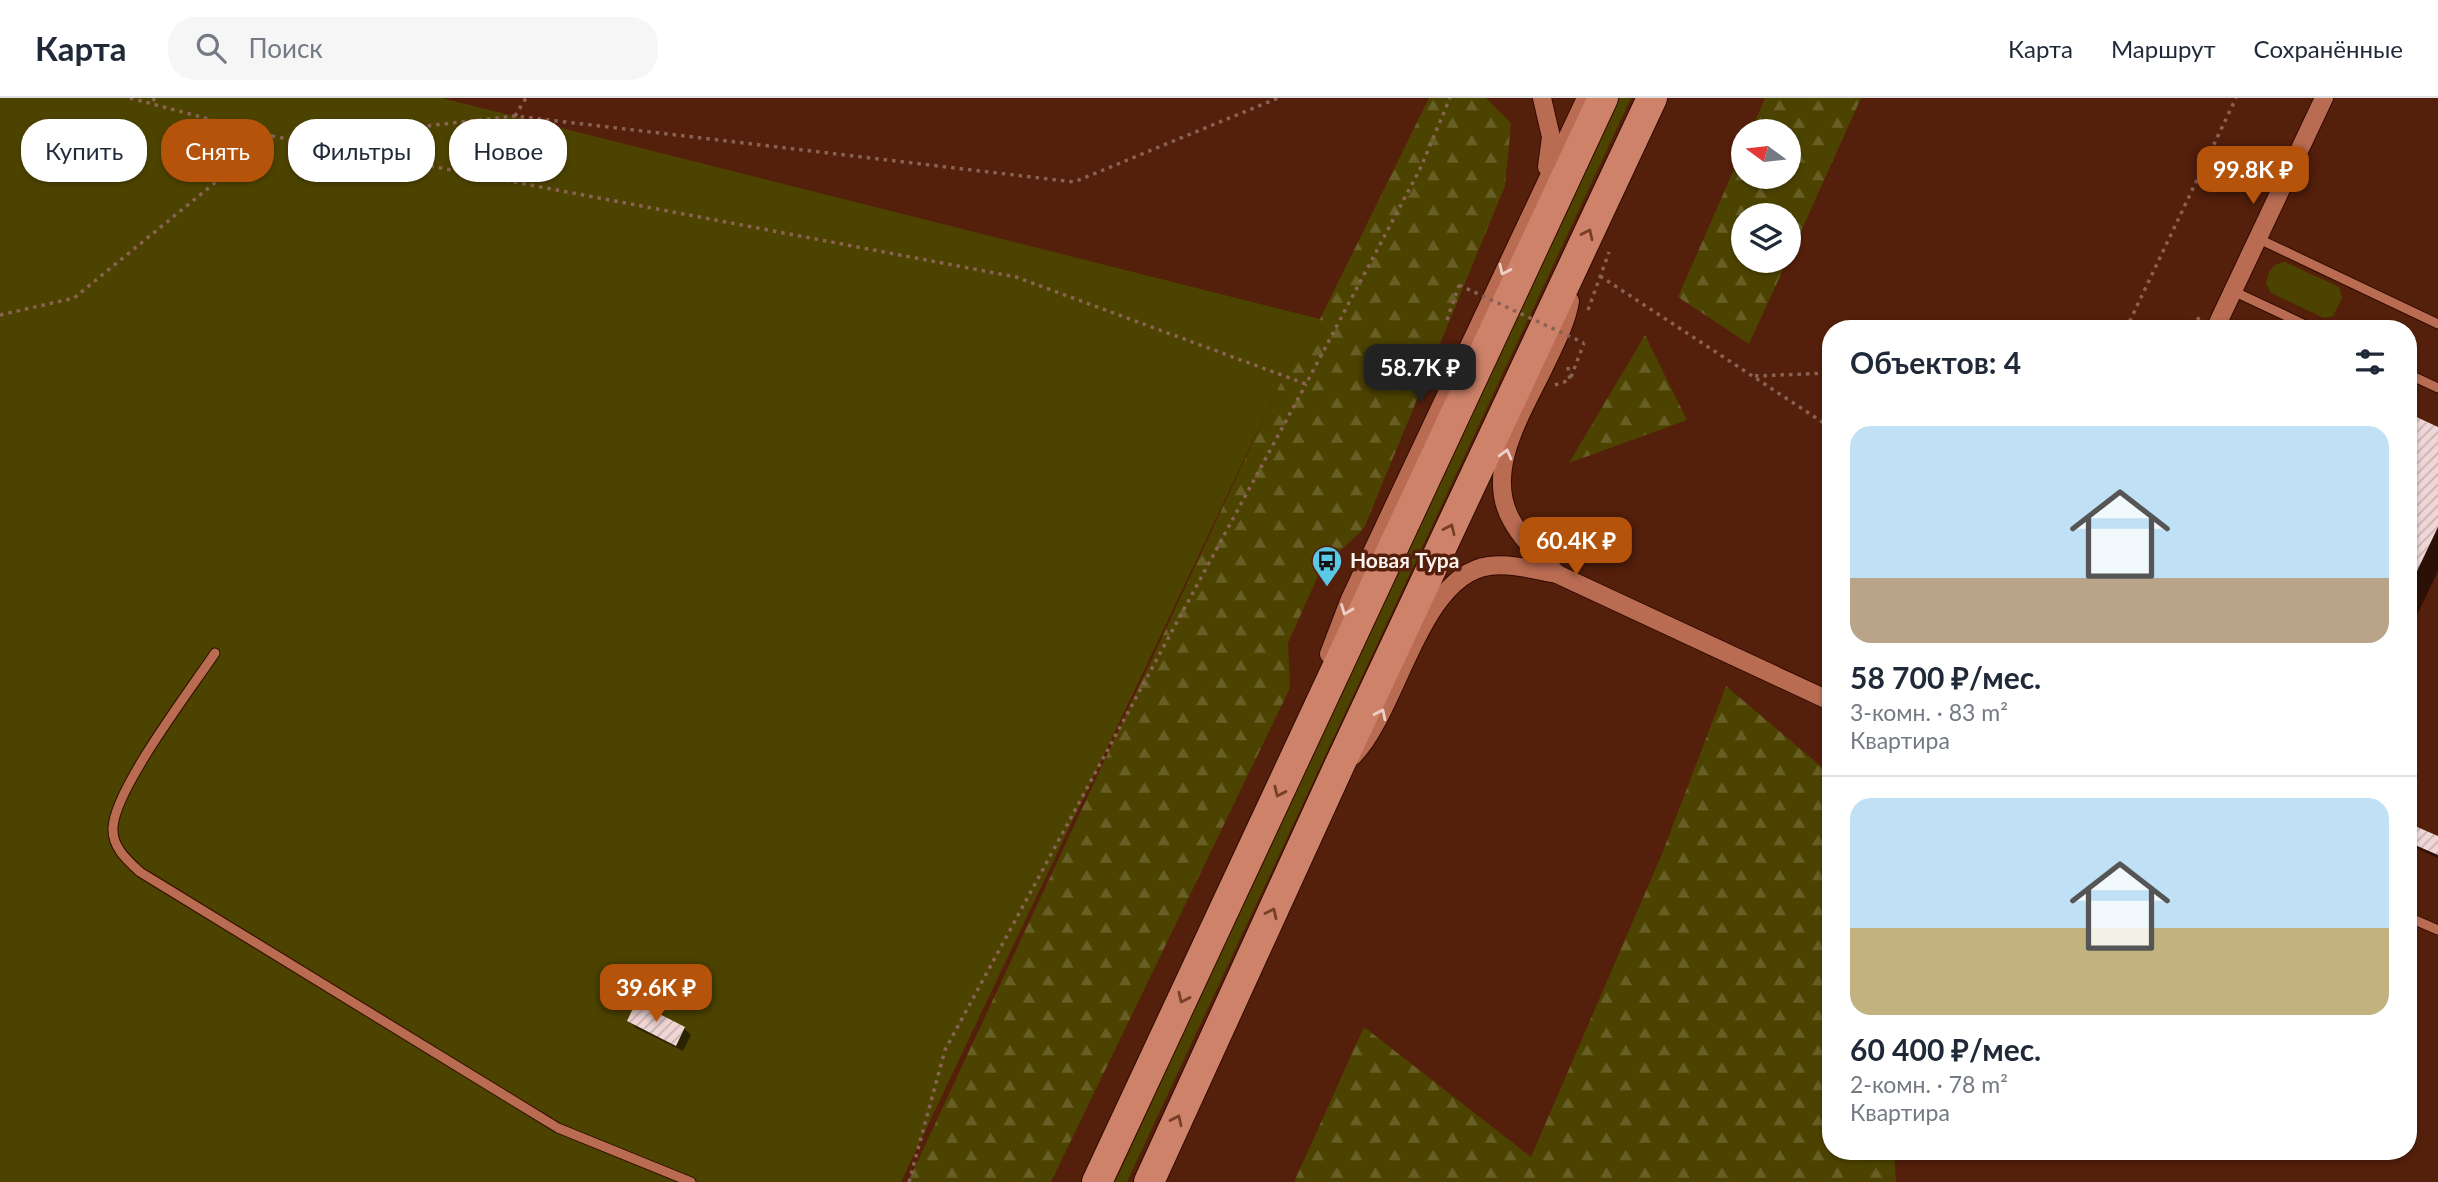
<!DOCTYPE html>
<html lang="ru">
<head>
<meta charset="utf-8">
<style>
  :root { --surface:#fff; --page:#f6f6f7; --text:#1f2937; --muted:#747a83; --line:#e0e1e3; --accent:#b45309 }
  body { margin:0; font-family:Lato,sans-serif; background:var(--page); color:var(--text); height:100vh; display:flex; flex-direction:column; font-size:26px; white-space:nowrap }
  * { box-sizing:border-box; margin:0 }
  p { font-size:23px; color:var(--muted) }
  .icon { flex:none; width:38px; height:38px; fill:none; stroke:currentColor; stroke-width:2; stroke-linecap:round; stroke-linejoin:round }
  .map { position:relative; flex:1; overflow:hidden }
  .drawer { position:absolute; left:1822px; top:222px; width:595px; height:840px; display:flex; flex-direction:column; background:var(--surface); border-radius:28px; box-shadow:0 2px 5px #0004 }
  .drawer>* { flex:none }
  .top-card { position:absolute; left:21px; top:21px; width:665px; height:63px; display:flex; gap:14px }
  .needle { width:46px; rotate:285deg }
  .fabs { position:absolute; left:1731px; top:21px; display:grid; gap:14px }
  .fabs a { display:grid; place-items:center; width:70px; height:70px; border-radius:50%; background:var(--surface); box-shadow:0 2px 5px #0004; font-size:35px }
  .price { position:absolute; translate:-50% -60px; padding:0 16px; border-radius:14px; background:var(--accent); color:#fff; font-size:23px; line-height:46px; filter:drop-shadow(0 2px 4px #0008) }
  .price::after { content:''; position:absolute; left:50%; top:42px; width:21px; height:16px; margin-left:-10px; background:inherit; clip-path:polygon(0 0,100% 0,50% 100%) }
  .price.selected { background:#222; color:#fff }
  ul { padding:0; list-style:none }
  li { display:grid; align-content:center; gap:14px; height:371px; padding:0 28px }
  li+li { border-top:2px solid var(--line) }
  li span { display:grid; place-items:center; height:217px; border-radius:21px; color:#555 }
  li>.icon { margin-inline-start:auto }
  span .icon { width:126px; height:126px; fill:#fffc; stroke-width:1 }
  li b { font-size:30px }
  h2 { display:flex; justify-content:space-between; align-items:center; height:84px; padding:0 28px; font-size:30px }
  .chip { padding:0 24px; border-radius:28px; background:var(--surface); box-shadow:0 2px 5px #0004; font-size:24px; line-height:63px }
  .chip.selected { background:var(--accent); color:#fff }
  header { display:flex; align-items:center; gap:42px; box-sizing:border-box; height:98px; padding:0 35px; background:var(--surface); border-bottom:2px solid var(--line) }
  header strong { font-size:33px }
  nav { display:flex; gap:38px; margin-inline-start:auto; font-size:24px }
  .search { width:490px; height:63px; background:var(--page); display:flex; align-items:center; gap:18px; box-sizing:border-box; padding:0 24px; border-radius:28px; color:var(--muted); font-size:26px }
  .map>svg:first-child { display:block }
  .green { fill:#4d4300 }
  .forest { fill:url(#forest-firs) }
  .shadow { fill:#0007 }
  .building { fill:url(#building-hatch) }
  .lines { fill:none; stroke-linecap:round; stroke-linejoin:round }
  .service-casing { stroke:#300c01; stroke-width:11 }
  .minor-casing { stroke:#300c01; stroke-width:20 }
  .trunk-casing { stroke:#300c01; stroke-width:32 }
  .path { stroke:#896253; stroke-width:3.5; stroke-dasharray:3.5 5; stroke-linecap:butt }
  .service { stroke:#ba6c52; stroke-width:9 }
  .minor { stroke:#ba6c52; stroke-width:18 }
  .trunk { stroke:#cd8269; stroke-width:30 }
  .path-bridge { stroke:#896253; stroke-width:3.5; stroke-dasharray:3.5 5; stroke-linecap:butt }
  .oneway { stroke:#783d27 }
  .oneway2 { stroke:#ecd1c8 }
  .labels { text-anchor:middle; stroke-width:7; stroke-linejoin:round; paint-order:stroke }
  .poi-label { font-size:21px; font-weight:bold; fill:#fcf3f0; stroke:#541f0b; text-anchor:start }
</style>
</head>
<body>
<header>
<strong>Карта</strong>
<div class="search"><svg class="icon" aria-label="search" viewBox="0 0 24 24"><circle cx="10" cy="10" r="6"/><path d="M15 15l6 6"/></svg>Поиск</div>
<nav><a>Карта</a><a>Маршрут</a><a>Сохранённые</a></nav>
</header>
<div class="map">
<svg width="2438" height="1084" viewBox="0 0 2438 1084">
  <defs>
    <pattern id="forest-firs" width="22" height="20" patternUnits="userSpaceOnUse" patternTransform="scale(1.75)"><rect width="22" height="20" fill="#4d4300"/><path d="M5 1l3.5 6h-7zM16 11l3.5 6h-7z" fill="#685f26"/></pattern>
    <pattern id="building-hatch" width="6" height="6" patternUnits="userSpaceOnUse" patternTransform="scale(1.75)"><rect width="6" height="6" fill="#f0d6d5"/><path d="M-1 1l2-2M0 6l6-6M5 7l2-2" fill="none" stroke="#c7b3b2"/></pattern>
  </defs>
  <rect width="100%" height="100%" fill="#541f0b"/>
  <g class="green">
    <polygon points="0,0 442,0 1320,221 1288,269 901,1084 0,1084"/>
    <polygon points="1615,0 1631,0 1127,1084 1115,1084"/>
    <path d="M2285 164 2339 189 2342 200 2333 218 2324 220 2271 195 2266 185C2269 172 2272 166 2285 164Z"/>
  </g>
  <g class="forest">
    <polygon points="1429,0 1486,0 1511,25 1505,88 1364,430 1321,471 1288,545 1290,590 1051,1084 908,1084 1288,269 1320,221"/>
    <polygon points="1765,0 1861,0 1789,160 1788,117 1743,117 1743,163 1787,163 1749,246 1678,199 1743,51 1743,79 1788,79 1788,33 1751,33"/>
    <polygon points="1645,237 1687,322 1569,365"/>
    <polygon points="1726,588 1830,676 1830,1054 1894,1054 1896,1084 1294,1084 1364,929 1531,1059 1662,756"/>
  </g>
  <g class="shadow">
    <polygon points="2408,317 2438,331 2438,473 2408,536"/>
    <polygon points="2408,727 2438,740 2438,760 2408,746"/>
    <polygon points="629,923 684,930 691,937 683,953 636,930"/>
  </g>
  <g class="building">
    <polygon points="2408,315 2438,329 2438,429 2408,492"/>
    <polygon points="2408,725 2438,738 2438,757 2408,744"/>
    <polygon points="636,904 685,929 676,948 627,923"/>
  </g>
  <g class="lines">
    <g class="service-casing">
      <g id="service">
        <polyline points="2259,141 2438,226"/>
        <polyline points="2233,193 2314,231"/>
        <polyline points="2408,276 2438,290"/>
        <path d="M215 555C191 591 114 692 113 730 112 749 127 762 140 774L558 1030 691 1084"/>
        <polyline points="2408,819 2438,832"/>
      </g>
    </g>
    <g class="minor-casing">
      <g id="minor">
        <polyline points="1542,0 1551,39 1547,69"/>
        <polyline points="2215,231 2324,0"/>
        <polyline points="1557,476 1830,603"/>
        <polyline points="1329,556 1350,501 1586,0"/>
        <path d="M1353 658C1398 612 1420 477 1489 468 1511 465 1535 472 1557 476 1541 459 1523 443 1512 423 1482 372 1526 309 1547 263 1556 244 1567 223 1570 203"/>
      </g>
    </g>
    <g class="trunk-casing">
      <g id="trunk">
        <polyline points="1097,1084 1603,0"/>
        <polyline points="1149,1084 1339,668 1652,0"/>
      </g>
    </g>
    <g class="path">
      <polyline points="130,0 272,38"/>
      <polyline points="153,0 157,7"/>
      <polyline points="515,18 526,0"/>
      <polyline points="301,42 515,18 1074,84 1278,0"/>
      <polyline points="1600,178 1830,329"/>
      <polyline points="1588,212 1609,154"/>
      <polyline points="0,217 74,200 272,38 1016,179 1306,286 1420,71 1450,0"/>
      <polyline points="1447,222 1459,187"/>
      <polyline points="2126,231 2236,0"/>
      <polyline points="2173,231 2200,220"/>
      <polyline points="1755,278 1830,275"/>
      <polyline points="1571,279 1584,245"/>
      <polyline points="1555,287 1570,282 1567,264"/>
      <polyline points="909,1084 945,952 1306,286"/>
    </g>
    <use href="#service" class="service"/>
    <use href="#minor" class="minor"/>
    <use href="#trunk" class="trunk"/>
    <polyline class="path-bridge" points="1459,187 1584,245"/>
  </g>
  <defs><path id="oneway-chevron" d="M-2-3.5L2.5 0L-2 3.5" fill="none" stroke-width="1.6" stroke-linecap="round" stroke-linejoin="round" transform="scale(1.75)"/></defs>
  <g class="oneway">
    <use href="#oneway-chevron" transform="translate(1588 136) rotate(-65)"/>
    <use href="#oneway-chevron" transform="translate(1450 431) rotate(-65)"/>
    <use href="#oneway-chevron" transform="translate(1279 694) rotate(115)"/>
    <use href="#oneway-chevron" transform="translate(1272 815) rotate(-65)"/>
    <use href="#oneway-chevron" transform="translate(1183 900) rotate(115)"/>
    <use href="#oneway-chevron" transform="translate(1177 1022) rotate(-65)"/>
  </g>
  <g class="oneway2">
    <use href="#oneway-chevron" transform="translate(1504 172) rotate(115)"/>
    <use href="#oneway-chevron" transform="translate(1506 356) rotate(-75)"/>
    <use href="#oneway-chevron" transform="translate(1346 512) rotate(111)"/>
    <use href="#oneway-chevron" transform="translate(1381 616) rotate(-64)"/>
  </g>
  <defs>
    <g id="bus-pin" transform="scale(1.575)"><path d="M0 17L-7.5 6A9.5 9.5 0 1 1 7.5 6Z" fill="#5bc8e7" stroke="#541f0b"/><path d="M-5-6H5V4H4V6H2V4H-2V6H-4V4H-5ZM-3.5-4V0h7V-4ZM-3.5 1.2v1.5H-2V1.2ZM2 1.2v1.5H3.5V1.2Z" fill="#111"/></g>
  </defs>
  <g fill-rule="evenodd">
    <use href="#bus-pin" x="1327" y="463"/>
  </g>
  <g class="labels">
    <g class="poi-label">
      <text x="1350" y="470">Новая Тура</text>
    </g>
  </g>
</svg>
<div class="fabs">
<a><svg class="needle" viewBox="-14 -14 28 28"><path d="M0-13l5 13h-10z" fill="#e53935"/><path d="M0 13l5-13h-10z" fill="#747a83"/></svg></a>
<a><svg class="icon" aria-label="layers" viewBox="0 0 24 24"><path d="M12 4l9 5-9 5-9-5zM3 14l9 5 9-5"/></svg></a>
</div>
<b class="price" style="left:2253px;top:108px">99.8K ₽</b>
<b class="price selected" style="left:1420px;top:306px">58.7K ₽</b>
<b class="price" style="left:1576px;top:479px">60.4K ₽</b>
<b class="price" style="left:656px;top:926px">39.6K ₽</b>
<div class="top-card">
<a class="chip">Купить</a>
<a class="chip selected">Снять</a>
<a class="chip">Фильтры</a>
<a class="chip">Новое</a>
</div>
<section class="drawer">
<h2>Объектов: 4<svg class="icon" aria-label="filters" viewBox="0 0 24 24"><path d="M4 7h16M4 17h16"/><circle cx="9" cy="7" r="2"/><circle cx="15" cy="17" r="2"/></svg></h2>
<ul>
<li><span style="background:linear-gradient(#bfe0f5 70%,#b9a48a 0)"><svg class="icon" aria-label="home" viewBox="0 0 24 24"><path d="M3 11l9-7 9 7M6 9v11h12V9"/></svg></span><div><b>58 700 ₽/мес.</b><p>3-комн. · 83 m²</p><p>Квартира</p></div></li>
<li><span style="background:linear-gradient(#bfe0f5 60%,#c2b280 0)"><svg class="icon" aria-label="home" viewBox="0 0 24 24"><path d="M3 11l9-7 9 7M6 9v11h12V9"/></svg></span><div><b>60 400 ₽/мес.</b><p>2-комн. · 78 m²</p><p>Квартира</p></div></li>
</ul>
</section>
</div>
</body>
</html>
